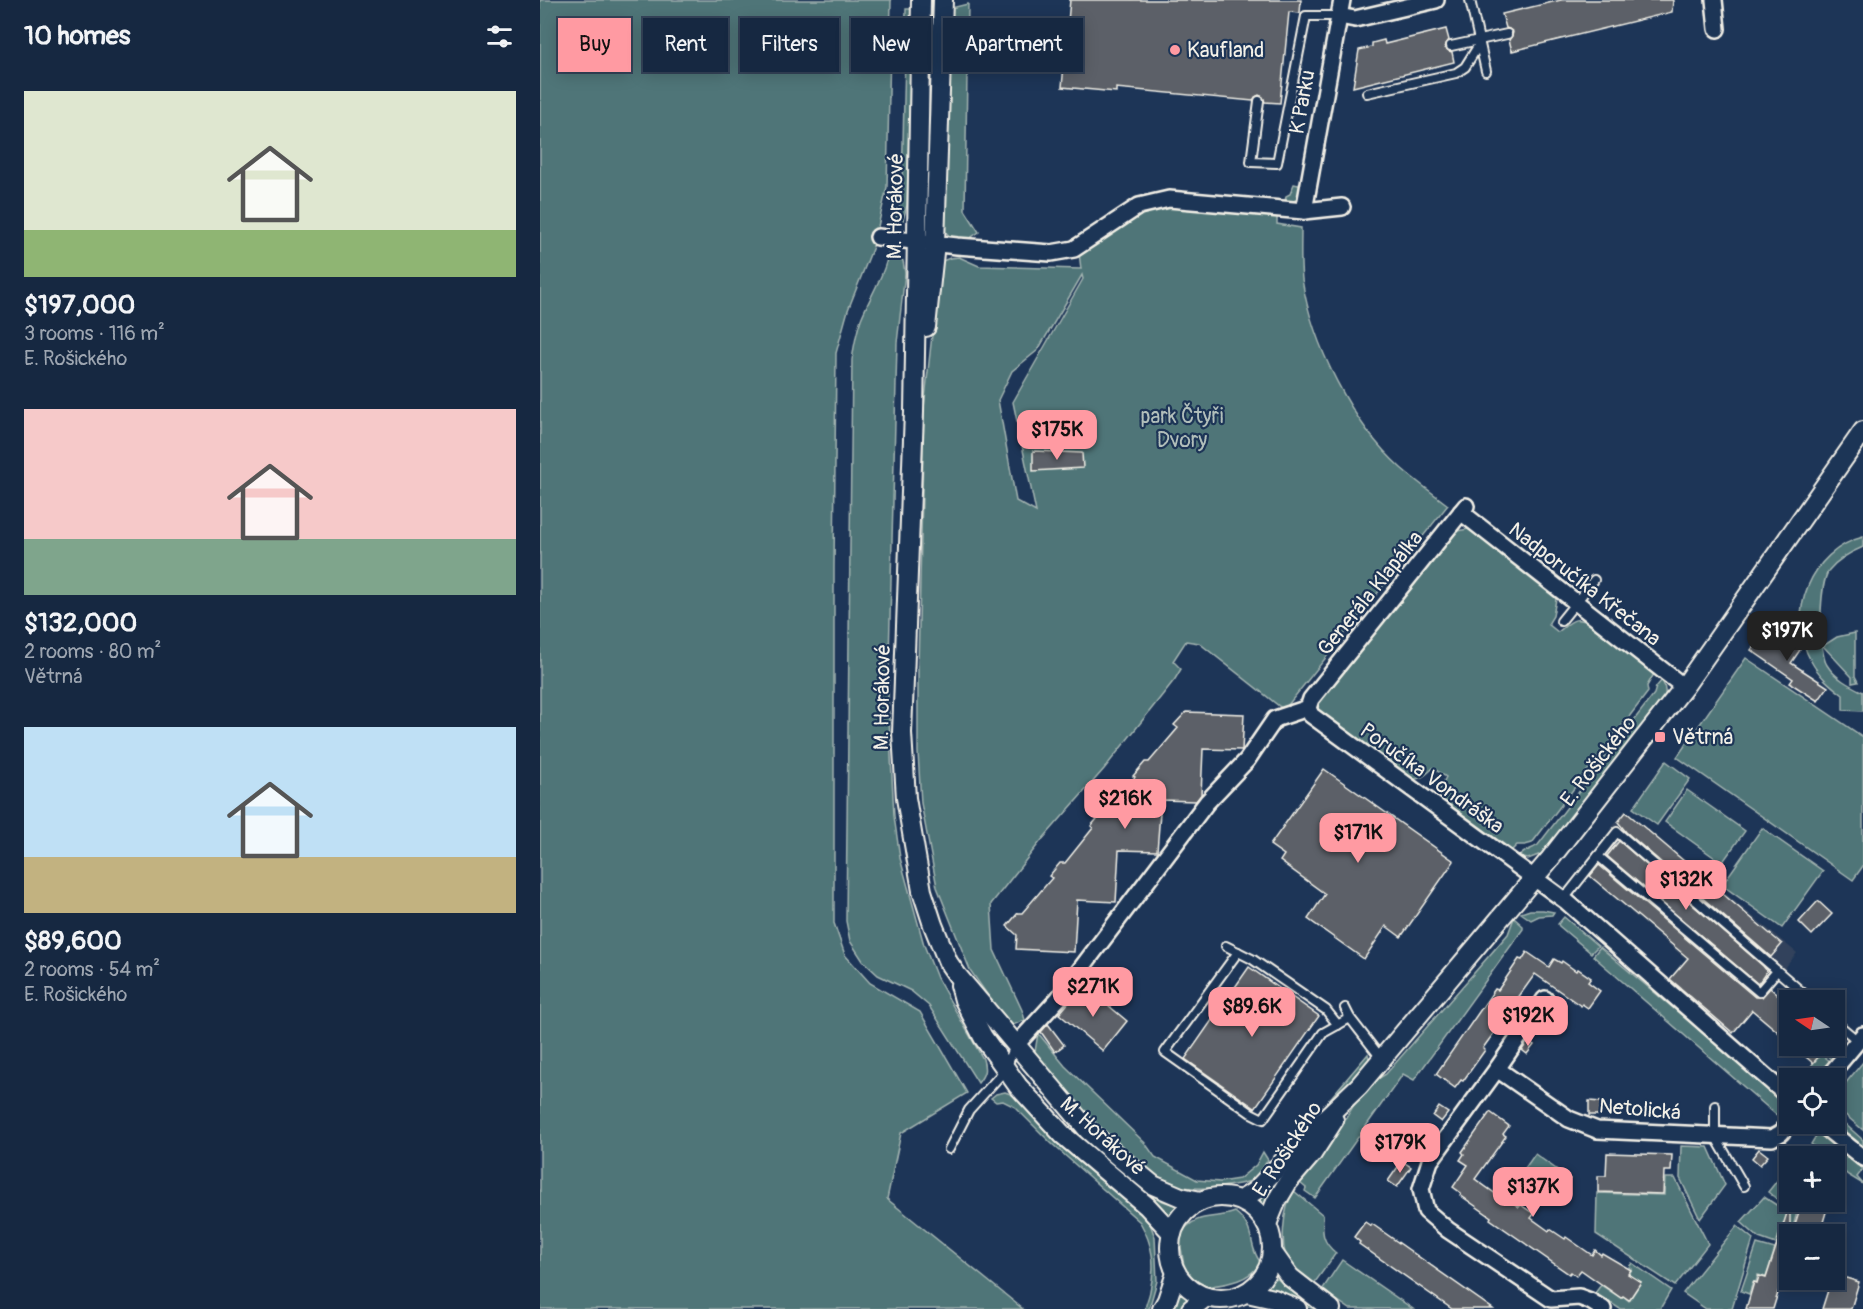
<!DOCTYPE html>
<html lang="en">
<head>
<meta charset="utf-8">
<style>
  :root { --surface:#162841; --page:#23344c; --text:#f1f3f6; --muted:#9ea6b1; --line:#35445a; --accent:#ff9aa2 }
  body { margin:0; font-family:Pangolin,sans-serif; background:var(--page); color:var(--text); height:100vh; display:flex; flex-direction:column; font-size:22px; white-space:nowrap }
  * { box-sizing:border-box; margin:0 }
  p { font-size:20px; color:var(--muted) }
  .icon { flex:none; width:33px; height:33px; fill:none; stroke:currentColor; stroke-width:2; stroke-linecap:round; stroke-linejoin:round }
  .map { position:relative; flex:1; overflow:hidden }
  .details { display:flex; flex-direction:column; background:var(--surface); width:540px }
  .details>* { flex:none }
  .hud { position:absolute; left:18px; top:18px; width:570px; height:54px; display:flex; gap:12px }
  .needle { width:39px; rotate:283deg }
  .tools { position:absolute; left:1239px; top:990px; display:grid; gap:12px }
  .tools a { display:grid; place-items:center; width:66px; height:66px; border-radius:0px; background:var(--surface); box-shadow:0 3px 15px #0003,0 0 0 2px var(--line); font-size:30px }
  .price { position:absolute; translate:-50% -51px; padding:0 14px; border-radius:12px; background:var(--accent); color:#111; font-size:20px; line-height:39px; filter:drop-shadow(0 2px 3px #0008) }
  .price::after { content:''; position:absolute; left:50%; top:36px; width:18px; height:14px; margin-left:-9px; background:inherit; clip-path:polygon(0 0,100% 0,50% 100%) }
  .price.selected { background:#222; color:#fff }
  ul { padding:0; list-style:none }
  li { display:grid; align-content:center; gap:12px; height:318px; padding:0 24px }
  li span { display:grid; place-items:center; height:186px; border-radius:0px; color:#555 }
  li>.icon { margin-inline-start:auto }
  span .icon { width:108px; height:108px; fill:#fffc; stroke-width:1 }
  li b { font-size:26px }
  h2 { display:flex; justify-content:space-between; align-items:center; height:72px; padding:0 24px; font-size:26px }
  .tag { padding:0 21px; border-radius:0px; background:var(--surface); box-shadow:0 3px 15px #0003,0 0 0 2px var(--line); font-size:21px; line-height:54px }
  .tag.selected { background:var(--accent); color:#111 }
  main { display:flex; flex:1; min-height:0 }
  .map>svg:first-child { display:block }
  .built { fill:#30425c }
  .green { fill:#4f7578; stroke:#a2b3b0; stroke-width:1.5; fill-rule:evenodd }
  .building { fill:#5b6167; stroke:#f4f1e8; stroke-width:1.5 }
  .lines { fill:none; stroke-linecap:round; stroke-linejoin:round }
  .service-casing { stroke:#f4f1e8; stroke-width:12 }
  .minor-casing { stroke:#f4f1e8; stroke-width:20 }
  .tertiary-casing { stroke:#f4f1e8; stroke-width:22 }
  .service { stroke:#1d3557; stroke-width:8 }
  .minor { stroke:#1d3557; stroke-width:15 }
  .tertiary { stroke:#1d3557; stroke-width:18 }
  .poi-dot { fill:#ff9aa2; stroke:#1d3557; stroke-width:2 }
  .labels { text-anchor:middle; stroke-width:4.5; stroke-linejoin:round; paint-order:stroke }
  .poi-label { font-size:21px; fill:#f4f1e8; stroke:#1d3557; text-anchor:start }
  .street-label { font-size:21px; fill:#f4f1e8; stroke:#1d3557 }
  .park-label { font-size:21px; fill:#b2bfbb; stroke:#1d3557 }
</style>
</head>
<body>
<main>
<section class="details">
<h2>10 homes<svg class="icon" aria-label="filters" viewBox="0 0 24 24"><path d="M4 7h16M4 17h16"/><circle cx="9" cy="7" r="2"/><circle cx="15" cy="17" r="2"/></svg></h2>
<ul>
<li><span style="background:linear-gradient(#dfe7d0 75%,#8fb573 0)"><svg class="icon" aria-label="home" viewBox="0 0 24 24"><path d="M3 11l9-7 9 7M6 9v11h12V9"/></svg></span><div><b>$197,000</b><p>3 rooms · 116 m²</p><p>E. Rošického</p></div></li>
<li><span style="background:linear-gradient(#f6c9c9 70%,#7fa58c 0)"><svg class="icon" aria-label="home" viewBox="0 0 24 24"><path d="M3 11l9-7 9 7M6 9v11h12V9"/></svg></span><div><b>$132,000</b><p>2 rooms · 80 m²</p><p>Větrná</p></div></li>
<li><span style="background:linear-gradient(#bfe0f5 70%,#c2b280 0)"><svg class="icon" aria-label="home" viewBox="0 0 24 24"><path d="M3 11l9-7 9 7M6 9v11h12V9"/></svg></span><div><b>$89,600</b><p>2 rooms · 54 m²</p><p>E. Rošického</p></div></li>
</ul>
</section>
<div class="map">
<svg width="1323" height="1309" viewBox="0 0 1323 1309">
  <rect width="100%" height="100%" fill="#1d3557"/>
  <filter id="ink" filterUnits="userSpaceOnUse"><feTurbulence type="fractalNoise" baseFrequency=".0167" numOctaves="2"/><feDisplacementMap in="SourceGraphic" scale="12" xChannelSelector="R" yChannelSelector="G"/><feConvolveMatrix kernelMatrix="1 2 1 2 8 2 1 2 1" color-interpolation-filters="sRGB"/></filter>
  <g filter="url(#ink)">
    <polygon class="built" points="1085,810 1257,953 1209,1013 1041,870"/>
    <g class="green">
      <polygon points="0,0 351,0 347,187 334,244 308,310 296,353 294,569 294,923 305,955 330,983 380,1012 427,1093 361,1133 347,1199 483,1309 0,1309"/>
      <polygon points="428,4 425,210 439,232 427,240 413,240 403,229 407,9"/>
      <polygon points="394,7 390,131 387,95 389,8"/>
      <polygon points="366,9 372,9 367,205 363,220 352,229 359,209 362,189"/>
      <path d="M754 184 763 186C760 197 755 202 744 207L746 196 750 194Z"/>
      <path d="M629 207 737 217V224L761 228C761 245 760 262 762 279 772 344 812 424 861 468 876 481 892 493 908 505L744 710 659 643 646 641 633 661 641 669 635 679 564 769 500 842 451 904 454 950 482 1010 485 1020 473 1025 465 1020 430 970 397 887 381 803 378 752V667L384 408 400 262 410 258 419 257 439 266 541 269 539 253 603 212ZM542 275 543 279 473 402 496 512 476 501 458 400 472 371 498 350Z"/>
      <path d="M349 250 363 261 365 273 357 343 348 698 354 816 360 858 384 945 397 978 443 1059C446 1070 445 1074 438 1083L389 1006 371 991 338 975 323 961 310 941 306 921 312 360C314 346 316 333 321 319 330 296 345 275 349 250Z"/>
      <path d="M928 529 1010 591 1016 599 1013 616 1008 624 1018 632C1032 621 1034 615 1052 624L1114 674 1107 686 1108 692 992 843 985 845H977L971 851 902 801C895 791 902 786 906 777L893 768C883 778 878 781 865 778L781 717 777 710V701L911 536 917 531Z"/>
      <path d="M1323 537V547C1311 552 1297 560 1289 570 1279 584 1278 651 1287 665 1295 678 1309 685 1323 692V711L1303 710V695C1290 685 1279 676 1271 661 1245 615 1271 550 1323 537Z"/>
      <polygon points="1315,633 1315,676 1318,682 1312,683 1312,677 1283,646 1297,637"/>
      <polygon points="1206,658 1323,737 1323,866 1313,880 1137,757"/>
      <path d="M1122 680C1127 690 1126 697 1120 707L1001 854 988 859 979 857C984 850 991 850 998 845L1114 694 1116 687Z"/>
      <polygon points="1126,761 1150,779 1117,825 1093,808"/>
      <polygon points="1147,790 1205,831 1182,863 1125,822"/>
      <polygon points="1222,828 1283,871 1242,928 1182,885"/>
      <polygon points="990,910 1003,910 1014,912 1012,915 999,916 991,920 981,913"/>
      <polygon points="1024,917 1058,946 1051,953 1019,926 1018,924"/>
      <path d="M974 918 983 926V929L874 1080 863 1074 775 1198 765 1191 766 1188 760 1183C768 1174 777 1164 784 1154 805 1127 813 1091 846 1074L968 934Z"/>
      <path d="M1060 947 1246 1102C1249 1110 1247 1113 1241 1119L1053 956Z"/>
      <path d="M498 1033 525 1066 605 1143 615 1157 657 1180 680 1182 699 1179 716 1165 723 1152 728 1160 725 1164C725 1178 711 1182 699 1184 679 1188 652 1191 631 1184 614 1179 600 1164 587 1153 554 1123 527 1094 498 1060L495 1052Z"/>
      <path d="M1299 1033C1307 1045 1301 1051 1293 1061L1283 1052 1289 1046H1294L1295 1039Z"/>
      <polygon points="828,1054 829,1059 823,1071 765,1128"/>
      <polygon points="1281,1054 1292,1063 1279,1078 1261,1078"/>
      <polygon points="1323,1062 1323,1130 1295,1106 1295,1096"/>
      <path d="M465 1092 473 1095 480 1100 519 1145 596 1209 610 1224 615 1237 617 1281 609 1309H605C606 1303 609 1297 610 1291 616 1265 613 1245 600 1222L511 1143 475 1107 463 1101 456 1102 451 1098 456 1094Z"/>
      <polygon points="1295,1115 1323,1140 1323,1150 1292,1124 1294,1124"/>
      <polygon points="1279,1131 1323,1169 1317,1177 1323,1184 1308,1175 1295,1164 1294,1156 1286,1156 1271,1144"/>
      <polygon points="552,1146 620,1200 632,1204 642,1206 630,1217 549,1149"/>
      <polygon points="1141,1146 1168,1147 1185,1185 1160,1219 1140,1178"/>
      <polygon points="995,1154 1030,1179 1018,1196 983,1171"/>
      <polygon points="1249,1166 1250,1202 1261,1202 1259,1208 1243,1204 1228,1192"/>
      <polygon points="1295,1170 1302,1177 1292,1209 1288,1207 1290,1202 1294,1202"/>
      <polygon points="737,1176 741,1179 725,1212 716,1201"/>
      <polygon points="1125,1178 1135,1178 1168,1244 1135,1286 1056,1234 1057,1193 1124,1195"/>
      <path d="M754 1191 783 1215C782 1233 782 1242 796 1253L773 1285C766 1279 756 1273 751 1266 738 1250 743 1207 754 1191Z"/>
      <polygon points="1224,1197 1241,1208 1257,1212 1253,1227 1245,1225 1243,1231 1240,1231 1236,1244 1219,1238 1201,1222"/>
      <path d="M695 1212C717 1229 707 1246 721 1263 706 1284 682 1284 659 1288L645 1272 639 1235C659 1210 672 1221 695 1212Z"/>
      <polygon points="1197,1226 1213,1239 1192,1309 1166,1309 1143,1293"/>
      <polygon points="1217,1244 1235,1249 1226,1277 1218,1275 1216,1282 1213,1282 1209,1294 1201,1291"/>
      <polygon points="802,1260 873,1309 810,1309 782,1290"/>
      <polygon points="1092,1263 1131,1290 1120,1309 1080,1309 1055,1293 1061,1285 1081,1298 1083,1296 1089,1301 1101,1282 1089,1274 1092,1269 1089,1267"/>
      <path d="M734 1276 742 1283 776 1307V1309C767 1309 734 1292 724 1288Z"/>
      <polygon points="639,1287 650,1298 639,1309 630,1309"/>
    </g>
    <g class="building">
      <polygon points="530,0 761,0 760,13 749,12 740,103 725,102 723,97 719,95 715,97 713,101 576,88 576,92 522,87"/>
      <polygon points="1021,0 1133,0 1132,12 972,51 969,40 972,36 973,32 969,29 966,28 962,14"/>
      <polygon points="906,29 909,40 906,44 905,48 909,51 912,52 914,62 813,87 819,50 832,47 832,43 844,40 845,44"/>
      <polygon points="493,451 542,453 543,468 493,471"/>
      <polygon points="1227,627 1260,650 1251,663 1288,687 1278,701 1250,683 1253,679 1211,650"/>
      <polygon points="646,712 704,714 702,750 663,749 661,795 656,801 621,800 617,851 579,850 576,902 537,900 534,952 476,949 477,935 467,926 478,913 482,913 512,878 509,876 520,863 525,863 553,828 551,826 562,813 568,812 595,777 593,776 605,762 609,762 638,728 634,725"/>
      <polygon points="784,769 914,861 861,937 846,926 824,959 768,919 785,894 740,861 744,855 730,845"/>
      <polygon points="1086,812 1242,944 1231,957 1086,832 1078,822"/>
      <polygon points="1079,841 1223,966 1227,971 1218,984 1067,856"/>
      <polygon points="1059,865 1215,997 1222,997 1230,988 1250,1005 1250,1042 1212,1010 1193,1033 1130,979 1148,958 1050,876"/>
      <polygon points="1278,901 1292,914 1272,935 1259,922"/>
      <polygon points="987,952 1009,967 1014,959 1021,963 1022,961 1036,971 1038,969 1051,978 1048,982 1060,991 1048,1008 1042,1004 1041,1006 995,974 975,1002 977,1004 967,1018 969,1020 960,1033 956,1030 943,1048 945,1050 923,1081 921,1080 915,1088 896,1074 955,989 958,990 979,959 982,960"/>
      <polygon points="709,967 779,1016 715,1108 645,1059"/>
      <polygon points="544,985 587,1021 563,1051 519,1014"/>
      <polygon points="508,1024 524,1045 515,1052 501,1032"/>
      <polygon points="988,1041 994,1045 987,1054 982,1050"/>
      <polygon points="1253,1046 1288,1046 1273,1063"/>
      <polygon points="1049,1101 1061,1102 1060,1115 1049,1115"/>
      <polygon points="899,1107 908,1113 901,1122 893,1116"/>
      <polygon points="950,1112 969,1126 963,1134 966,1136 935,1179 963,1199 965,1197 979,1207 981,1205 994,1214 991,1218 1009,1231 1010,1229 1025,1239 1026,1237 1052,1255 1055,1250 1061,1255 1062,1253 1091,1270 1088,1274 1101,1282 1089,1300 1083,1296 1081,1298 1041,1270 1036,1276 1031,1272 1029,1274 950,1219 951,1217 920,1195 921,1193 913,1187 928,1165 920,1160 924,1154 922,1152"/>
      <polygon points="1219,1149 1228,1156 1220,1165 1212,1158"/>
      <polygon points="1067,1153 1132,1155 1131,1171 1124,1171 1123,1194 1058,1192 1058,1176 1066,1176"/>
      <polygon points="862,1161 871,1167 857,1187 848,1181"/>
      <polygon points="1262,1202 1289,1202 1281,1229 1278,1228 1276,1234 1252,1234"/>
      <polygon points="1247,1213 1250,1214 1250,1286 1241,1283 1233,1309 1206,1309 1214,1282 1217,1283 1219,1276 1226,1278"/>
      <polygon points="825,1222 831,1226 832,1224 953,1309 912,1309 819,1244 820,1242 814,1237"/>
      <polygon points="1300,1276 1319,1282 1311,1309 1282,1309 1289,1287 1296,1289"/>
    </g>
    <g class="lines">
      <g class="service-casing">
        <g id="service">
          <polyline points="930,0 946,71"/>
          <polyline points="911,46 967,34"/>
          <polyline points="827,93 916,73 925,67 940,43"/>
          <polyline points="719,101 711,162 737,163 766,16 799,16"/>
          <polyline points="1021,621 1054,580"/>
          <polyline points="1024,899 1058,856"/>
          <polyline points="686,946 712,959 786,1010 798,1025"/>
          <polyline points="698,952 625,1052 711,1113 723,1119 783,1033 810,1018"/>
          <polyline points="1237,971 1219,992 1058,856 1077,832 1271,1000"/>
          <polyline points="805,1008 810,1018 841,1058"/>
          <polyline points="1294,1021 1318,1041"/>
          <polyline points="1175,1106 1175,1136 1204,1186"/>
          <polyline points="409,1149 429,1110 466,1069 475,1045"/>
        </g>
      </g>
      <g class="minor-casing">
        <g id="minor">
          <polyline points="1174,0 1177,29"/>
          <polyline points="799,16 815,19 896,0"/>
          <polyline points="764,211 802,0"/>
          <polyline points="338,237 417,246 511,253 534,249 599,206 629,199 764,211 802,207"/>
          <polyline points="921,512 1144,687"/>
          <polyline points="768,708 771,715 1027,902 1250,1098"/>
          <polyline points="768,708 771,699 926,506"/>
          <polyline points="476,1045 518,999 667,802 707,760 735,719 768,708"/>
          <polyline points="957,1069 1005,999"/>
          <polyline points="1287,1078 1323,1035"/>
          <polyline points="1281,1124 1323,1158"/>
          <polyline points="1063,1309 1050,1301 1039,1297 1011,1299 908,1230 886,1211 881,1189 890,1161 957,1069 1029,1119 1057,1130 1232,1138 1241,1133 1250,1122"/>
        </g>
      </g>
      <g class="tertiary-casing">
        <g id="tertiary">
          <polyline points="381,0 374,412 362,733 366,798 382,891 393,925 408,962 417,975 548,1130 580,1158 613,1185 641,1197 661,1201"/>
          <polyline points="386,327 395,243 403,0"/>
          <polyline points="420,985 424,1000 443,1037 478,1086 523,1135 607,1206 632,1233"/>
          <circle cx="681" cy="1248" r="51"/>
          <polyline points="701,1200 715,1191 774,1129 819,1086 1010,859 1144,687 1323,431"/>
          <polyline points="727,1224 736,1202 748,1182 772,1154 794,1120"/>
          <polyline points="733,1253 750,1277 791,1309"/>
          <polyline points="707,1293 734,1299 757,1309"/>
          <polyline points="622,1309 627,1300 636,1273"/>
          <polyline points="651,1309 666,1297"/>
        </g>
      </g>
      <use href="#service" class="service"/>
      <use href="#minor" class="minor"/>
      <use href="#tertiary" class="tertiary"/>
    </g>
  </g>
  <g class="poi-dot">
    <circle cx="635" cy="50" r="6"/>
    <rect x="1114" y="731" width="12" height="12" rx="3"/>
  </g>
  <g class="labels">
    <g class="poi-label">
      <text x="647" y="57">Kaufland</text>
      <text x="1132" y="744">Větrná</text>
    </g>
    <g class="street-label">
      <text transform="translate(762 102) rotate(-80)" y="7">K Parku</text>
      <text transform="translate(355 206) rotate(-89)" y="7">M. Horákové</text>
      <text transform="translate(1045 584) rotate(38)" y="7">Nadporučíka Křečana</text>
      <text transform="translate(830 593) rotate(-51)" y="7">Generála Klapálka</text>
      <text transform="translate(342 697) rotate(-89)" y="7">M. Horákové</text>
      <text transform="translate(1058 761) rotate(-52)" y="7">E. Rošického</text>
      <text transform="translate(892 778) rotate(36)" y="7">Poručíka Vondráška</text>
      <text transform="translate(1100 1109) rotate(5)" y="7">Netolická</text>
      <text transform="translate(563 1136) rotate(42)" y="7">M. Horákové</text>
      <text transform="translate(747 1149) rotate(-57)" y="7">E. Rošického</text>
    </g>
    <g class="park-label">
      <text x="642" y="423">park Čtyři<tspan x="642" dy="24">Dvory</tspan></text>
    </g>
  </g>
</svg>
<div class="tools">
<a><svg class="needle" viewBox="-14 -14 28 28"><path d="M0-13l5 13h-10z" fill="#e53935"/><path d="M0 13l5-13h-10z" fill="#9ea6b1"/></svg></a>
<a><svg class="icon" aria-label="locate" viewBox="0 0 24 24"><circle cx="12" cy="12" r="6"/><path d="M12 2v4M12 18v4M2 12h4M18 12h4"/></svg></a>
<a>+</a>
<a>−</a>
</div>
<b class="price" style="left:517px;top:461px">$175K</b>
<b class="price selected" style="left:1247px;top:662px">$197K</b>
<b class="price" style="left:585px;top:830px">$216K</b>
<b class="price" style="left:818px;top:864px">$171K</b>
<b class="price" style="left:1146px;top:911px">$132K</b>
<b class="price" style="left:553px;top:1018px">$271K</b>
<b class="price" style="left:712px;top:1038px">$89.6K</b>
<b class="price" style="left:988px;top:1047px">$192K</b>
<b class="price" style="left:860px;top:1174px">$179K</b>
<b class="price" style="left:993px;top:1218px">$137K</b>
<div class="hud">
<a class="tag selected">Buy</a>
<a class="tag">Rent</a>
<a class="tag">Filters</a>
<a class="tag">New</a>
<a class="tag">Apartment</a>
</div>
</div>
</main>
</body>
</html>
